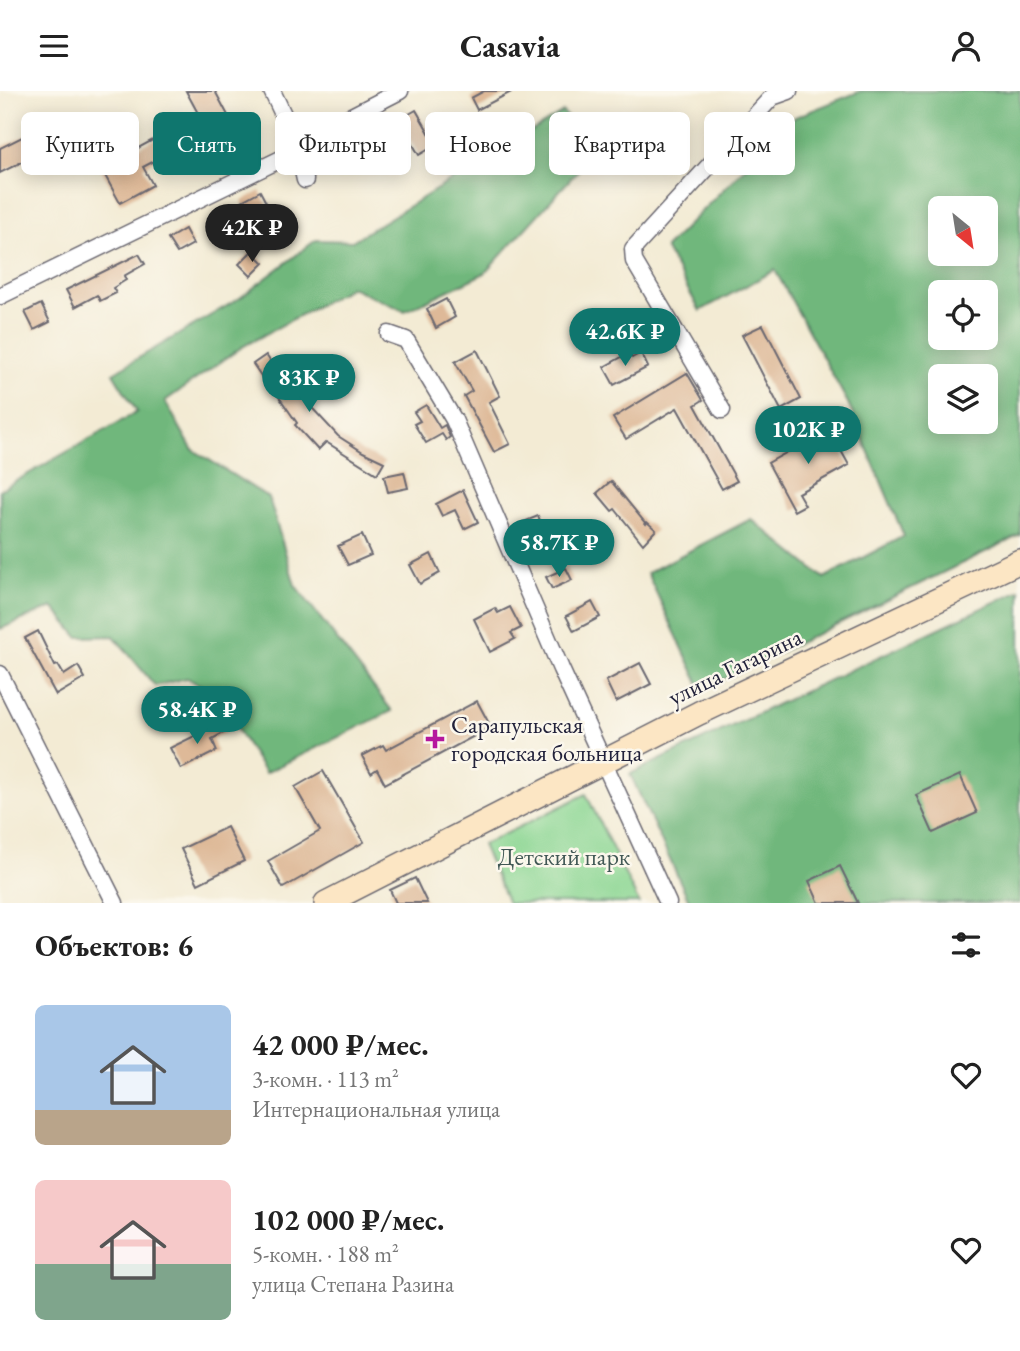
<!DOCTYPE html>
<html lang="ru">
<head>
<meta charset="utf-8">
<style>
  :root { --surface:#fff; --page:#f6f6f6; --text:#222; --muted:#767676; --accent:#0f766e }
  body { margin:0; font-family:"EB Garamond",serif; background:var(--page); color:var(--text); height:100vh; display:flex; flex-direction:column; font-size:26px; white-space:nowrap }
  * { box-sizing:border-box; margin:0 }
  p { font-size:23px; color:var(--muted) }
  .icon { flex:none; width:38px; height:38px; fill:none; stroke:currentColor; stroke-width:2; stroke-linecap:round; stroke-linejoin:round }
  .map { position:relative; height:812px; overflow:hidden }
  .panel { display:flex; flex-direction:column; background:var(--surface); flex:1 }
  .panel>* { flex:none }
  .guide { position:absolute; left:21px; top:21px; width:978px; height:63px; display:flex; gap:14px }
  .needle { width:46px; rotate:150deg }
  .controls { position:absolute; left:928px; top:105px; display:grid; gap:14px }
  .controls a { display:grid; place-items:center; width:70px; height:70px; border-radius:10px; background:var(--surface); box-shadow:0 4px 18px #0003; font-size:35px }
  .price { position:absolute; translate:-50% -60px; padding:0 16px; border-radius:24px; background:var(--accent); color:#fff; font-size:23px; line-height:46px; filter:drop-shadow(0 2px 4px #0008) }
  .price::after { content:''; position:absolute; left:50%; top:42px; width:21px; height:16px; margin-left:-10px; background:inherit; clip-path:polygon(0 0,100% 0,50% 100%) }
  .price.on { background:#222; color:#fff }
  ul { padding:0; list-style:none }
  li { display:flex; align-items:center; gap:21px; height:175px; padding:0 35px }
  li span { display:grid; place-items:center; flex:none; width:196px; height:140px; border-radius:10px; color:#555 }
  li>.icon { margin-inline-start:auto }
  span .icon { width:84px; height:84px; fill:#fffc; stroke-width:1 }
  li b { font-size:30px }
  h2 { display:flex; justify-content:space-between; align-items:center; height:84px; padding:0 35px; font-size:30px }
  .chip { padding:0 24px; border-radius:10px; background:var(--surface); box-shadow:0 4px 18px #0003; font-size:24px; line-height:63px }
  .chip.on { background:var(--accent); color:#fff }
  header { display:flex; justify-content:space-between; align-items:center; height:91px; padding:0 35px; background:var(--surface); font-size:32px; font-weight:700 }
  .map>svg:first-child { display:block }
  .green { fill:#8ad692; stroke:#567c66; stroke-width:2 }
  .forest { fill:#6fb77c; stroke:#486c5c; stroke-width:2; fill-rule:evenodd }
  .building { fill:#deb998 }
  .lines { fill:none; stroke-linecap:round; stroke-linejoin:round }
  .street-casing { stroke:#6b6871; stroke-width:19 }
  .secondary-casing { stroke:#6b6871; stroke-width:26 }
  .street { stroke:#fff; stroke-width:16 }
  .secondary { stroke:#fce6c4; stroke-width:23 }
  .poi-dot { fill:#b5179e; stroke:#fbf7ec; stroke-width:2.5 }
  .labels { text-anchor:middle; stroke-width:5; stroke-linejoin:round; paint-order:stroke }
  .street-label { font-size:24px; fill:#22223b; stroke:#fbf7ec }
  .poi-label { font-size:24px; fill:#22223b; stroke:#fbf7ec; text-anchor:start }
  .park-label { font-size:24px; fill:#415855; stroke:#fbf7ec }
</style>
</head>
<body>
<header><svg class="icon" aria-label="menu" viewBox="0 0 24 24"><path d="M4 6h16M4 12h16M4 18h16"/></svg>Casavia<svg class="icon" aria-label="person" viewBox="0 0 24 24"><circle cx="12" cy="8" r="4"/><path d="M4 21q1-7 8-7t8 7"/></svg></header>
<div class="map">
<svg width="1020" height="812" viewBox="0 0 1020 812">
  <rect width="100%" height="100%" fill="#fbf7ec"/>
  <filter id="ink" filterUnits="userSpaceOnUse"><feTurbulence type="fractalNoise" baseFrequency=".0143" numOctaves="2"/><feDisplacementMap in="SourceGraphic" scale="14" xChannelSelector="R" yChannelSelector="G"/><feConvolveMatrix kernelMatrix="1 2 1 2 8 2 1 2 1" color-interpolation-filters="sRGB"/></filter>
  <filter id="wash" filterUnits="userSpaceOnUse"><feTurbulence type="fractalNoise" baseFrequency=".00686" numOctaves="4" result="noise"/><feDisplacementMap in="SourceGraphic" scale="28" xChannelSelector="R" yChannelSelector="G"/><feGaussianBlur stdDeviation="1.57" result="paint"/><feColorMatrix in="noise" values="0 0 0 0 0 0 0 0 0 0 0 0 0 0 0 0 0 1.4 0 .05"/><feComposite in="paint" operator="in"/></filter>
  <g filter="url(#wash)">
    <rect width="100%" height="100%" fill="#f3ebd4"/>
    <polygon class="green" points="586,703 639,812 508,812 482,754"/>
    <g class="forest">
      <path d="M861 0H1020V444L702 599 647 482 751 428 824 487 904 445 848 312 775 179 700 220 665 157 795 26ZM940 117H985V163H940ZM940 201H985V247H940ZM940 285H985V331H940Z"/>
      <polygon points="563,21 595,61 485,182 405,220 351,196 242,256 165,310 192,358 269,407 295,494 392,620 265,682 215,603 187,587 155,595 114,545 78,546 53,516 0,538 0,399 137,321 113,282 240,207 316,149 352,150"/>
      <polygon points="1020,499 1020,812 690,812 630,683"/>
    </g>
    <g id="blocks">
      <g class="building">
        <polygon points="186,0 215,0 231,30 143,76 153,94 120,112 96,68 126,53 131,61 199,24"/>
        <polygon points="484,0 513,0 477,19 471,7"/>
        <polygon points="416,19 436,54 419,64 405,40 398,44 392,33"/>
        <polygon points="52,31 62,51 0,82 0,57"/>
        <polygon points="364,43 378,69 367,75 353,49"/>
        <polygon points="465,45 476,65 460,74 448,55"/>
        <polygon points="260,100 271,121 253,131 242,110"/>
        <polygon points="185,138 193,153 177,162 168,148"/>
        <polygon points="252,160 264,172 251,185 239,173"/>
        <polygon points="139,163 145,173 124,185 126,189 113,197 116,202 100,210 97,204 75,216 66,199"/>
        <polygon points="446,208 455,226 436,237 427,218"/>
        <polygon points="41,213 50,231 34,239 25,221"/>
        <polygon points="763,234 801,308 781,319 742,244"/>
        <polygon points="477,259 500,305 489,311 510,353 494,361 464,305 472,300 455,271"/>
        <polygon points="629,262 632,267 641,262 648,276 614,294 604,276"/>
        <polygon points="266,264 275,277 282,273 293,289 296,287 307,303 302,306 338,345 363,361 384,371 377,383 326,351 318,359 295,334 297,332 270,293 268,295 253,273"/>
        <polygon points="687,282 703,309 695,314 737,390 722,398 677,317 626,348 613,327"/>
        <polygon points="426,314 440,337 445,334 450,346 446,349 442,343 426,352 414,333 420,330 414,321"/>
        <polygon points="829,338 849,374 798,402 805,414 794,420 768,372"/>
        <polygon points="404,381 408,397 388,401 384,385"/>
        <polygon points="611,390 646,433 647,431 656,439 643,453 615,418 612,420 597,402"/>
        <polygon points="463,399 478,431 464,438 455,419 442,425 436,413"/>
        <polygon points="538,425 546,442 528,450 521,432"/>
        <polygon points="362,444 371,464 348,474 338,455"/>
        <polygon points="431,463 440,482 420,493 410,474"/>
        <polygon points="566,477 572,489 552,498 546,486"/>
        <polygon points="592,511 600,526 574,540 566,525"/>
        <polygon points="510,516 521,537 511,542 515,548 490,561 474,528 495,517 498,522"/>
        <polygon points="38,540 55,575 58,574 64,584 78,575 85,587 56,604 25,547"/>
        <polygon points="640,572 651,593 616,611 606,590"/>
        <polygon points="175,609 183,624 160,637 152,621"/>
        <polygon points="477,610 491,636 385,693 377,678 371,682 362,665 383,654 386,659"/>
        <polygon points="223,631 227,640 212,648 217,660 181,678 170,657"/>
        <polygon points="323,680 364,751 283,797 268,770 320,740 295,696"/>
        <polygon points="960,684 977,722 933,742 916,704"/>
        <polygon points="227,736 244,770 198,793 181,758"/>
        <polygon points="840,775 858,812 819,812 809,790"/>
        <polygon points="415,787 427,812 396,812 390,799"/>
      </g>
    </g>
  </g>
  <g filter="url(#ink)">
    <use href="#blocks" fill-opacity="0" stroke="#6b6871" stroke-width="2"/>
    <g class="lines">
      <g class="street-casing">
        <g id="street">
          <polyline points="272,0 297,53 305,89"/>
          <polyline points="0,205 285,66 297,53 400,0"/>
          <polyline points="389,243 406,249 454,329 561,578 668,812"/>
          <polyline points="722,319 634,170 633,158 772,6 789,0"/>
          <polyline points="0,583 115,812"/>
        </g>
      </g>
      <g class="secondary-casing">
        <polyline id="secondary" points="326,812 699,622 1020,470"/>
      </g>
      <use href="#street" class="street"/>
      <use href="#secondary" class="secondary"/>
    </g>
  </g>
  <path class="poi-dot" d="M431.5 637.5h7v7h7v7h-7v7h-7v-7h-7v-7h7z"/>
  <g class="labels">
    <g class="street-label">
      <text transform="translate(735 576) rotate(-26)" y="8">улица Гагарина</text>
    </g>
    <g class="poi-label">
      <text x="451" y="642">Сарапульская<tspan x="451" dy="28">городская больница</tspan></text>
    </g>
    <g class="park-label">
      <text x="564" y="774">Детский парк</text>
    </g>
  </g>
</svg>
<div class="controls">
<a><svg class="needle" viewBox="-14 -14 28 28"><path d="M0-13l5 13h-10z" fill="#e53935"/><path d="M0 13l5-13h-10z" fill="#767676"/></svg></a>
<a><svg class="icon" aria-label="locate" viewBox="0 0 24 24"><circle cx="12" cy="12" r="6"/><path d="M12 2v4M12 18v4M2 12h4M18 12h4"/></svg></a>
<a><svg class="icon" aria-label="layers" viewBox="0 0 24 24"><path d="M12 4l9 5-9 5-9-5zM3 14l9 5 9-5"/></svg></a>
</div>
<b class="price on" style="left:252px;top:173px">42K ₽</b>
<b class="price" style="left:625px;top:277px">42.6K ₽</b>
<b class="price" style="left:309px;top:323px">83K ₽</b>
<b class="price" style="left:808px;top:375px">102K ₽</b>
<b class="price" style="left:559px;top:488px">58.7K ₽</b>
<b class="price" style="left:197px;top:655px">58.4K ₽</b>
<div class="guide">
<a class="chip">Купить</a>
<a class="chip on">Снять</a>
<a class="chip">Фильтры</a>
<a class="chip">Новое</a>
<a class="chip">Квартира</a>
<a class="chip">Дом</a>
</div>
</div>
<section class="panel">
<h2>Объектов: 6<svg class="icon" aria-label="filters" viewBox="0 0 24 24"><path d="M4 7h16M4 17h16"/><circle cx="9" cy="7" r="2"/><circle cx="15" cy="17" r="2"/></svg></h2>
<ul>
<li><span style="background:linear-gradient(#a9c7e8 75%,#b9a48a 0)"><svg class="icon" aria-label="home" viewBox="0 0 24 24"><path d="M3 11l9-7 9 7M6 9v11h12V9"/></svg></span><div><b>42 000 ₽/мес.</b><p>3-комн. · 113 m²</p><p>Интернациональная улица</p></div><svg class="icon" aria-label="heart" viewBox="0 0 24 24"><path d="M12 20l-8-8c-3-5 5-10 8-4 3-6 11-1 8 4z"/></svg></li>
<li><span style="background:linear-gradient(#f6c9c9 60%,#7fa58c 0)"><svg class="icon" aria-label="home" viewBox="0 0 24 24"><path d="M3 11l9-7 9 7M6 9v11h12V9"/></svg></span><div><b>102 000 ₽/мес.</b><p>5-комн. · 188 m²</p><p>улица Степана Разина</p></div><svg class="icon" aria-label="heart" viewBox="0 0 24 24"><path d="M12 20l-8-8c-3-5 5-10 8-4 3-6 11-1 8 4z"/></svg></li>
</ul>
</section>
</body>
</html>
